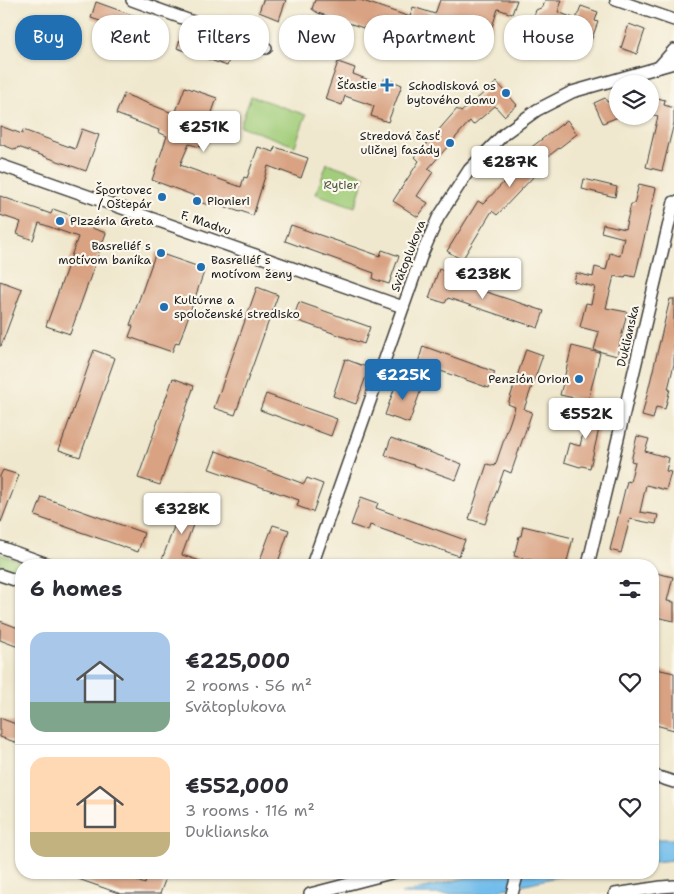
<!DOCTYPE html>
<html lang="en">
<head>
<meta charset="utf-8">
<style>
  :root { --surface:#fff; --page:#f7f7f7; --text:#2b2b33; --muted:#7c7c81; --line:#e1e1e2; --accent:#1f6fb2 }
  body { margin:0; font-family:"Shantell Sans",sans-serif; background:var(--page); color:var(--text); height:100vh; display:flex; flex-direction:column; font-size:19px; white-space:nowrap }
  * { box-sizing:border-box; margin:0 }
  p { font-size:16px; color:var(--muted) }
  .icon { flex:none; width:28px; height:28px; fill:none; stroke:currentColor; stroke-width:2; stroke-linecap:round; stroke-linejoin:round }
  .map { position:relative; flex:1; overflow:hidden }
  .side { position:absolute; left:15px; top:559px; width:644px; height:320px; display:flex; flex-direction:column; background:var(--surface); border-radius:20px; box-shadow:0 1px 4px #0004 }
  .side>* { flex:none }
  .banner { position:absolute; left:15px; top:15px; width:645px; height:45px; display:flex; gap:10px }
  .tools { position:absolute; left:609px; top:75px; display:grid; gap:10px }
  .tools a { display:grid; place-items:center; width:50px; height:50px; border-radius:50%; background:var(--surface); box-shadow:0 1px 4px #0004; font-size:25px }
  .price { position:absolute; translate:-50% -42px; padding:0 11px; border-radius:5px; background:#fff; color:#222; font-size:16px; line-height:32px; filter:drop-shadow(0 1px 2px #0008) }
  .price::after { content:''; position:absolute; left:50%; top:30px; width:15px; height:11px; margin-left:-8px; background:inherit; clip-path:polygon(0 0,100% 0,50% 100%) }
  .price.current { background:var(--accent); color:#fff }
  ul { padding:0; list-style:none }
  li { display:flex; align-items:center; gap:15px; height:125px; padding:0 15px }
  li+li { border-top:1px solid var(--line) }
  li span { display:grid; place-items:center; flex:none; width:140px; height:100px; border-radius:15px; color:#555 }
  li>.icon { margin-inline-start:auto }
  span .icon { width:60px; height:60px; fill:#fffc; stroke-width:1 }
  li b { font-size:21px }
  h2 { display:flex; justify-content:space-between; align-items:center; height:60px; padding:0 15px; font-size:21px }
  .chip { padding:0 18px; border-radius:20px; background:var(--surface); box-shadow:0 1px 4px #0004; font-size:18px; line-height:45px }
  .chip.current { background:var(--accent); color:#fff }
  .map>svg:first-child { display:block }
  .green { fill:#a2cd7a; stroke:#5f744b }
  .water { fill:#72bdeb; stroke:#476c84 }
  .building { fill:#d9a383 }
  .lines { fill:none; stroke-linecap:round; stroke-linejoin:round }
  .minor-casing { stroke:#3c3b37; stroke-width:14 }
  .minor { stroke:#fff; stroke-width:11 }
  .poi-dot { fill:#1f6fb2; stroke:#fbf7ec; stroke-width:2 }
  .labels { text-anchor:middle; stroke-width:4.5; stroke-linejoin:round; paint-order:stroke }
  .poi-label { font-size:12px; fill:#1c1c1c; stroke:#fbf7ec; text-anchor:end }
  .park-label { font-size:12px; fill:#4b5a3d; stroke:#fbf7ec }
  .street-label { font-size:12px; fill:#1c1c1c; stroke:#fbf7ec }
</style>
</head>
<body>
<div class="map">
<svg width="674" height="894" viewBox="0 0 674 894">
  <rect width="100%" height="100%" fill="#fbf7ec"/>
  <filter id="ink" filterUnits="userSpaceOnUse"><feTurbulence type="fractalNoise" baseFrequency=".02" numOctaves="2"/><feDisplacementMap in="SourceGraphic" scale="10" xChannelSelector="R" yChannelSelector="G"/><feConvolveMatrix kernelMatrix="1 2 1 2 8 2 1 2 1" color-interpolation-filters="sRGB"/></filter>
  <filter id="wash" filterUnits="userSpaceOnUse"><feTurbulence type="fractalNoise" baseFrequency=".0096" numOctaves="4" result="noise"/><feDisplacementMap in="SourceGraphic" scale="20" xChannelSelector="R" yChannelSelector="G"/><feGaussianBlur stdDeviation="1.12" result="paint"/><feColorMatrix in="noise" values="0 0 0 0 0 0 0 0 0 0 0 0 0 0 0 0 0 1.4 0 .05"/><feComposite in="paint" operator="in"/></filter>
  <g filter="url(#wash)">
    <rect width="100%" height="100%" fill="#f0e8ce"/>
    <g class="green">
      <polygon points="251,96 306,115 295,146 240,126"/>
      <polygon points="327,163 365,176 355,207 316,194"/>
      <polygon points="0,554 31,565 21,565 21,576 0,568"/>
    </g>
    <g class="water">
      <polygon points="661,839 674,839 674,860 653,862 653,840"/>
      <polygon points="484,873 583,873 561,876 482,894 401,894"/>
    </g>
    <g id="blocks">
      <g class="building">
        <polygon points="263,0 286,0 279,20 259,12"/>
        <polygon points="315,0 360,0 410,17 413,7 435,14 440,0 517,0 512,14 498,9 491,30 454,18 442,54 424,48 423,50 399,42 400,40 318,13 312,9"/>
        <polygon points="545,0 562,0 558,12 576,19 581,6 598,12 595,21 598,22 589,46 564,37 562,43 545,38 539,39 535,38 529,32 536,10 543,7"/>
        <polygon points="96,2 146,20 141,35 91,18"/>
        <polygon points="629,24 645,30 637,54 621,48"/>
        <polygon points="183,32 232,50 227,66 177,48"/>
        <polygon points="338,62 355,68 353,74 382,85 385,78 402,85 388,122 371,116 374,106 345,96 342,105 325,99"/>
        <polygon points="497,82 517,105 504,116 495,106 473,125 470,121 428,169 433,172 417,196 428,203 418,217 393,201 419,161 415,157 457,109 461,112"/>
        <polygon points="185,87 217,98 200,147 189,144 180,165 241,187 244,177 247,178 258,147 274,152 275,147 308,158 301,178 268,166 253,216 241,211 240,212 209,201 208,205 194,200 195,196 152,180 167,136 158,132 159,130 116,114 124,94 175,114"/>
        <polygon points="650,96 665,100 664,105 674,108 674,123 662,171 646,167 658,116 650,114"/>
        <polygon points="618,97 618,117 603,123 594,103 605,98 607,102"/>
        <polygon points="567,120 577,134 532,169 537,173 497,215 492,211 462,260 447,251 478,201 483,204 524,161 520,156"/>
        <polygon points="0,126 22,134 23,130 75,149 82,129 99,135 86,171 18,147 16,150 0,144"/>
        <polygon points="584,179 617,187 615,197 582,189"/>
        <polygon points="639,184 656,188 635,277 626,275 625,278 614,276 606,308 627,312 617,356 594,350 599,332 580,327 586,303 591,304 595,287 574,282 576,273 593,277 595,267 606,270 610,253 620,256 624,238 601,232 603,224 625,229 631,204 634,204"/>
        <polygon points="0,196 51,214 53,209 73,216 72,221 106,233 70,334 46,326 78,237 39,223 33,240 17,234 21,222 0,215"/>
        <polygon points="291,225 380,256 382,250 399,256 389,284 373,279 374,273 285,241"/>
        <polygon points="156,252 205,269 179,343 176,342 172,352 129,337 133,326 130,325"/>
        <polygon points="439,269 456,275 453,281 544,311 538,328 448,298 445,303 429,298"/>
        <polygon points="0,281 22,289 1,346 0,346"/>
        <polygon points="257,287 278,295 235,415 214,408"/>
        <polygon points="670,299 674,299 674,364 668,389 670,389 665,409 656,407 653,419 642,416"/>
        <polygon points="299,302 370,327 364,344 293,319"/>
        <polygon points="423,346 495,372 489,388 418,363"/>
        <polygon points="572,346 600,353 588,401 560,395"/>
        <polygon points="526,349 543,355 524,409 532,412 511,473 504,470 485,524 469,519 487,464 495,466 515,407 508,404"/>
        <polygon points="94,350 115,358 80,457 59,450"/>
        <polygon points="345,359 369,368 356,404 333,396"/>
        <polygon points="173,378 194,386 160,485 138,478"/>
        <polygon points="398,378 422,387 409,423 385,415"/>
        <polygon points="266,394 337,419 331,436 260,410"/>
        <polygon points="585,407 603,411 590,468 582,466 580,467 564,462 569,443 580,446 586,420 582,419"/>
        <polygon points="637,436 649,439 645,451 669,458 666,471 671,472 666,490 646,485 640,512 658,515 656,524 630,519 621,553 610,550 627,481 630,482 635,462 631,461"/>
        <polygon points="391,438 462,464 456,480 385,455"/>
        <polygon points="216,451 304,484 307,478 323,484 313,512 297,506 299,500 209,469"/>
        <polygon points="3,470 19,475 1,522 0,522 0,476"/>
        <polygon points="186,494 202,500 182,555 206,563 205,565 160,565"/>
        <polygon points="42,497 144,533 138,552 35,516"/>
        <polygon points="361,497 378,503 376,508 465,540 459,556 370,525 368,531 351,525"/>
        <polygon points="273,525 289,530 277,565 258,565"/>
        <polygon points="523,526 573,538 566,565 553,565 514,556 519,536 521,536"/>
        <polygon points="656,573 673,577 667,601 674,602 674,621 652,616 652,587"/>
        <polygon points="0,621 21,629 21,648 0,640"/>
        <polygon points="652,668 674,673 674,730 652,724"/>
        <polygon points="0,718 21,726 21,744 0,737"/>
        <polygon points="64,872 113,872 145,884 149,872 168,872 160,894 121,894 64,874"/>
      </g>
    </g>
  </g>
  <g filter="url(#ink)">
    <use href="#blocks" fill-opacity="0" stroke="#3c3b37" stroke-width="1"/>
    <g class="lines">
      <g class="minor-casing">
        <g id="minor">
          <polyline points="132,0 266,48"/>
          <polyline points="616,0 674,20"/>
          <polyline points="659,67 674,50"/>
          <polyline points="0,165 403,307"/>
          <polyline points="0,547 50,565"/>
          <polyline points="312,565 422,254 438,218 469,170 505,133 537,110 572,92 674,63"/>
          <polyline points="588,565 674,202"/>
          <polyline points="0,575 21,582"/>
          <polyline points="652,775 674,782"/>
          <polyline points="310,894 395,872"/>
          <polyline points="512,894 518,872"/>
          <polyline points="615,894 661,887 674,886"/>
        </g>
      </g>
      <use href="#minor" class="minor"/>
    </g>
  </g>
  <g class="poi-dot">
    <path d="M384.5 77.5h5v5h5v5h-5v5h-5v-5h-5v-5h5z"/>
    <circle cx="506" cy="93" r="5"/>
    <circle cx="450" cy="143" r="5"/>
    <circle cx="162" cy="197" r="5"/>
    <circle cx="197" cy="201" r="5"/>
    <circle cx="60" cy="221" r="5"/>
    <circle cx="161" cy="253" r="5"/>
    <circle cx="201" cy="267" r="5"/>
    <circle cx="164" cy="307" r="5"/>
    <circle cx="579" cy="379" r="5"/>
  </g>
  <g class="labels">
    <g class="poi-label">
      <text x="377" y="89">Šťastie</text>
      <text x="496" y="90">Schodisková os<tspan x="496" dy="14">bytového domu</tspan></text>
      <text x="440" y="140">Stredová časť<tspan x="440" dy="14">uličnej fasády</tspan></text>
      <text x="152" y="194">Športovec<tspan x="152" dy="14">/ Oštepár</tspan></text>
      <text x="207" y="205" text-anchor="start">Pionieri</text>
      <text x="70" y="225" text-anchor="start">Pizzéria Greta</text>
      <text x="151" y="250">Basreliéf s<tspan x="151" dy="14">motívom baníka</tspan></text>
      <text x="211" y="264" text-anchor="start">Basreliéf s<tspan x="211" dy="14">motívom ženy</tspan></text>
      <text x="174" y="304" text-anchor="start">Kultúrne a<tspan x="174" dy="14">spoločenské stredisko</tspan></text>
      <text x="569" y="383">Penzión Orion</text>
    </g>
    <g class="park-label">
      <text x="341" y="189">Rytier</text>
    </g>
    <g class="street-label">
      <text transform="translate(206 223) rotate(19)" y="4">F. Madvu</text>
      <text transform="translate(408 256) rotate(-69)" y="4">Svätoplukova</text>
      <text transform="translate(628 336) rotate(-77)" y="4">Duklianska</text>
    </g>
  </g>
</svg>
<div class="tools">
<a><svg class="icon" aria-label="layers" viewBox="0 0 24 24"><path d="M12 4l9 5-9 5-9-5zM3 14l9 5 9-5"/></svg></a>
</div>
<b class="price" style="left:204px;top:153px">€251K</b>
<b class="price" style="left:510px;top:188px">€287K</b>
<b class="price" style="left:483px;top:300px">€238K</b>
<b class="price current" style="left:403px;top:401px">€225K</b>
<b class="price" style="left:586px;top:440px">€552K</b>
<b class="price" style="left:182px;top:535px">€328K</b>
<div class="banner">
<a class="chip current">Buy</a>
<a class="chip">Rent</a>
<a class="chip">Filters</a>
<a class="chip">New</a>
<a class="chip">Apartment</a>
<a class="chip">House</a>
</div>
<section class="side">
<h2>6 homes<svg class="icon" aria-label="filters" viewBox="0 0 24 24"><path d="M4 7h16M4 17h16"/><circle cx="9" cy="7" r="2"/><circle cx="15" cy="17" r="2"/></svg></h2>
<ul>
<li><span style="background:linear-gradient(#a9c7e8 70%,#7fa58c 0)"><svg class="icon" aria-label="home" viewBox="0 0 24 24"><path d="M3 11l9-7 9 7M6 9v11h12V9"/></svg></span><div><b>€225,000</b><p>2 rooms · 56 m²</p><p>Svätoplukova</p></div><svg class="icon" aria-label="heart" viewBox="0 0 24 24"><path d="M12 20l-8-8c-3-5 5-10 8-4 3-6 11-1 8 4z"/></svg></li>
<li><span style="background:linear-gradient(#ffd9b3 75%,#c2b280 0)"><svg class="icon" aria-label="home" viewBox="0 0 24 24"><path d="M3 11l9-7 9 7M6 9v11h12V9"/></svg></span><div><b>€552,000</b><p>3 rooms · 116 m²</p><p>Duklianska</p></div><svg class="icon" aria-label="heart" viewBox="0 0 24 24"><path d="M12 20l-8-8c-3-5 5-10 8-4 3-6 11-1 8 4z"/></svg></li>
</ul>
</section>
</div>
</body>
</html>
